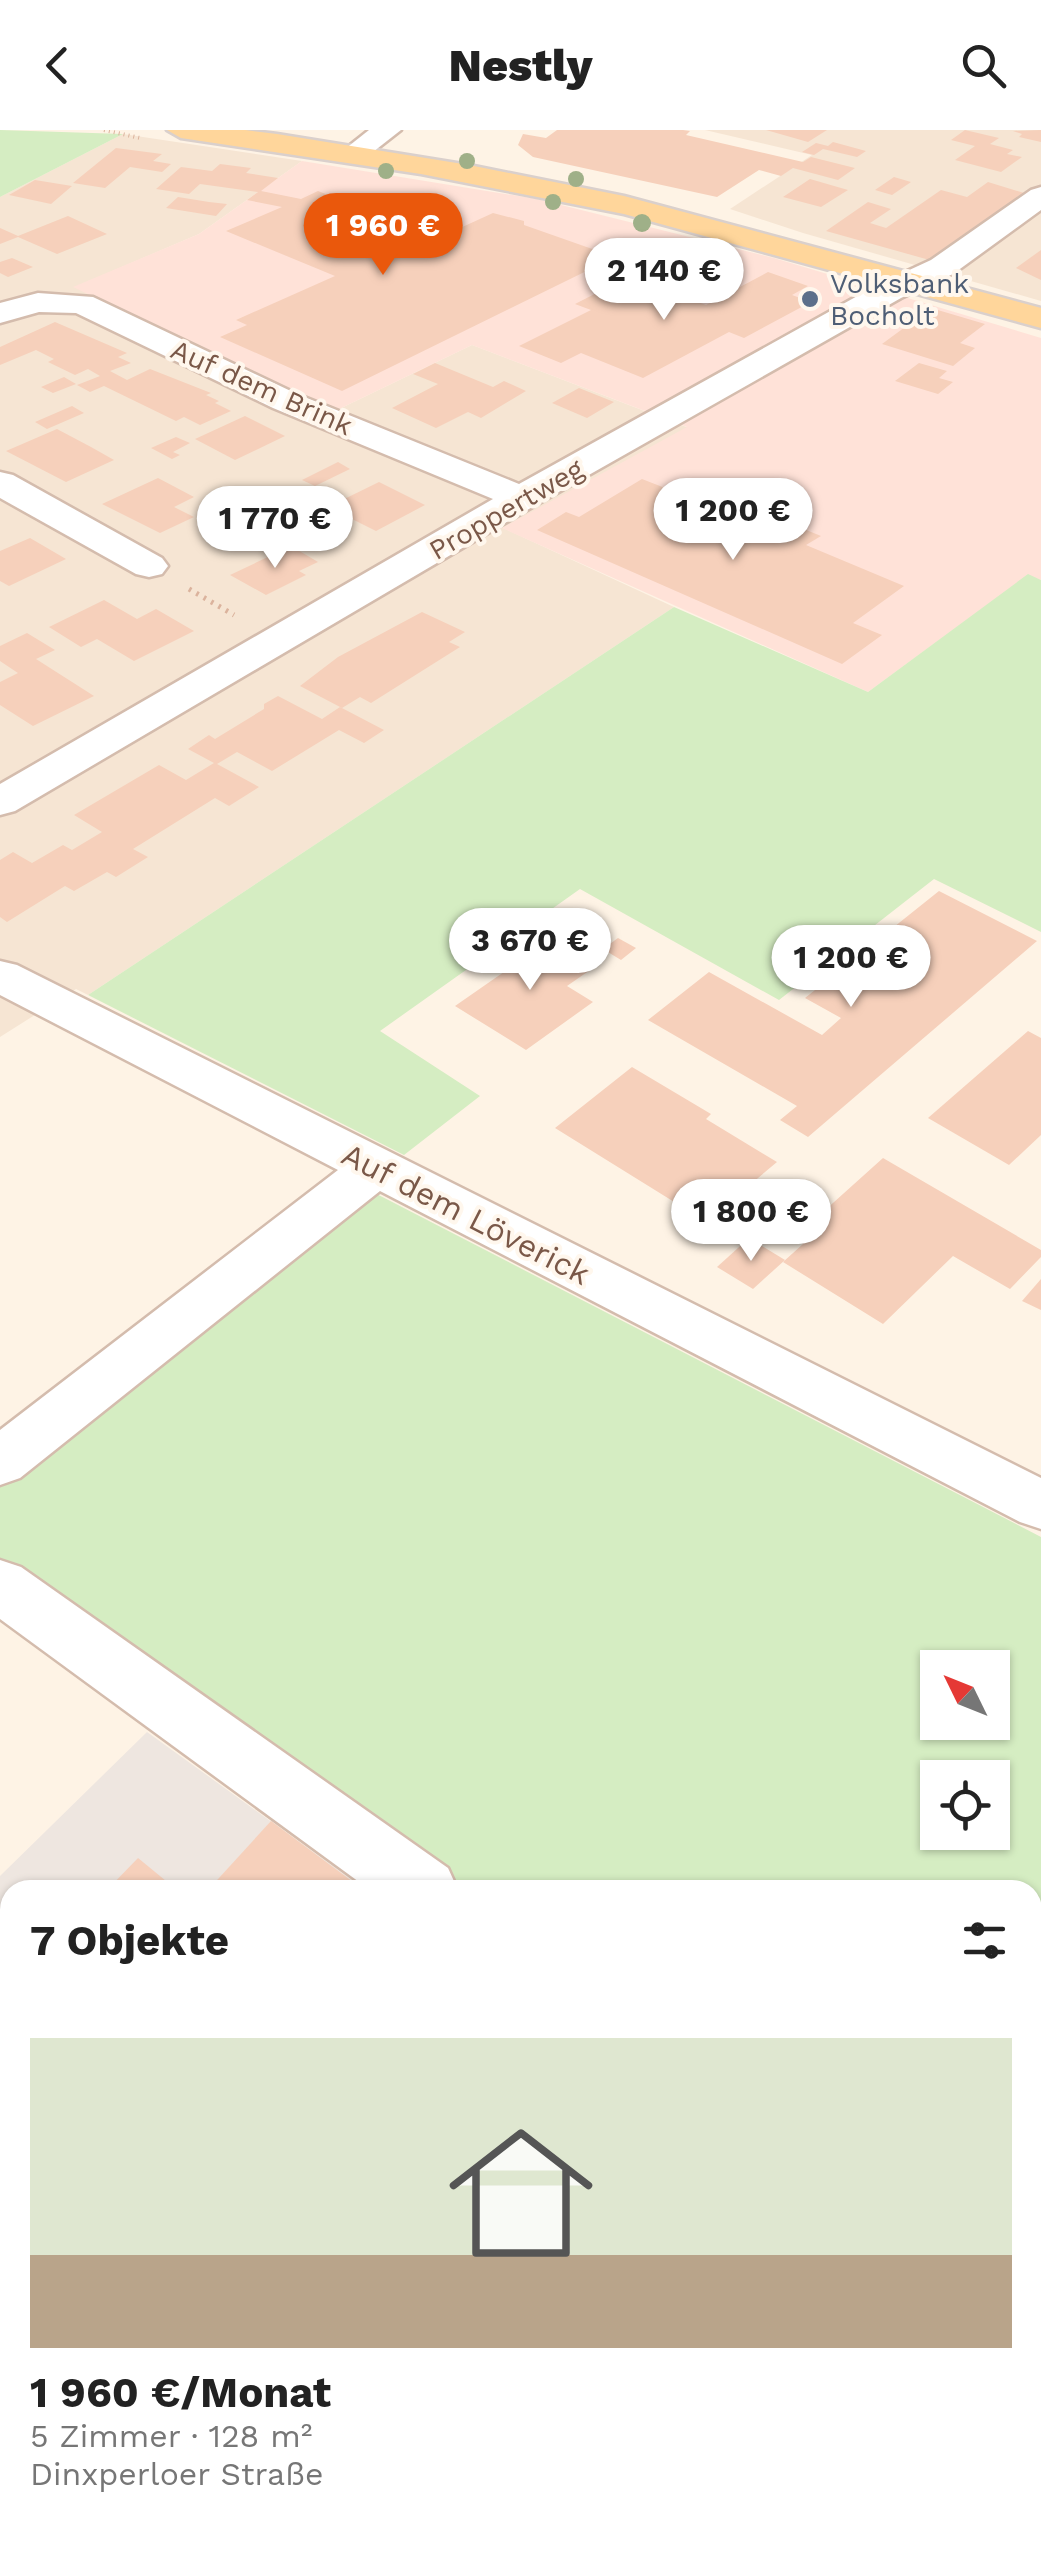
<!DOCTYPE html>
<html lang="de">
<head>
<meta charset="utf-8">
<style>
  :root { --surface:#fff; --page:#f6f6f6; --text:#222; --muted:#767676; --accent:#ea580c }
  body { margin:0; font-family:"Work Sans",sans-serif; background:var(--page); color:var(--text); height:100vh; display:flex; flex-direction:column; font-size:38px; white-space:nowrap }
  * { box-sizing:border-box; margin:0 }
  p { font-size:32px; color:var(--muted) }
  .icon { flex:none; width:55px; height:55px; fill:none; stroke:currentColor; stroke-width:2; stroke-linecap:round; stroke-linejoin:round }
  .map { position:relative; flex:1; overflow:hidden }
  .side { position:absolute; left:0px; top:1750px; width:1042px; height:672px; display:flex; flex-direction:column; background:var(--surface); border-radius:30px 30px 0 0; box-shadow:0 2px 8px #0004 }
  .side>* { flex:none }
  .needle { width:65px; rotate:313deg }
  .tools { position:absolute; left:920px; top:1520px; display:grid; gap:20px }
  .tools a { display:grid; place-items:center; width:90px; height:90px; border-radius:0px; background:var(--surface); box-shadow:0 2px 8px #0004; font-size:50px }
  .price { position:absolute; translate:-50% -85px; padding:0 22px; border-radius:35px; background:#fff; color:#222; font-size:32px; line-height:65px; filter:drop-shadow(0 2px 5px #0008) }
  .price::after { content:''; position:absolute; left:50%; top:60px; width:30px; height:22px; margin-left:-15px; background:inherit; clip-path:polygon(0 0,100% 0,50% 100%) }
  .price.selected { background:var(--accent); color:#fff }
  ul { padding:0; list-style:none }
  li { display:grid; align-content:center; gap:20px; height:530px; padding:0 30px }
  li span { display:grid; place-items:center; height:310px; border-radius:0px; color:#555 }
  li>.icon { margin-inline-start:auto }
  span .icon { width:180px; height:180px; fill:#fffc; stroke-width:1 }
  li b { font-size:42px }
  h2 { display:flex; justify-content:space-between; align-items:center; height:120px; padding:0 30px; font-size:42px }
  header { display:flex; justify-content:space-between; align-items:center; height:130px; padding:0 30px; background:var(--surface); font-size:45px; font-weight:800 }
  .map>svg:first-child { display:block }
  .residential { fill:#f6e5d3 }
  .commercial { fill:#ffe2d8 }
  .industrial { fill:#eee6e0 }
  .green { fill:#d5edc2; fill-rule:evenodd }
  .building { fill:#f6d0bb }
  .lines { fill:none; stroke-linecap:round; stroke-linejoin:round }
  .minor-casing { stroke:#d4bcad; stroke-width:5 }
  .major-casing { stroke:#dad0cc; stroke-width:5 }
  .path-far1 { stroke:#dbb39d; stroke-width:4; stroke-dasharray:1 4; stroke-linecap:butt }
  .path { stroke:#dbb39d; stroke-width:5; stroke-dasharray:2.5 6; stroke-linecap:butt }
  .minor { fill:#fff; fill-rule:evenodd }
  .major { fill:#ffd69b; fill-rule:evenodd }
  .tree { fill:#9fb088 }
  .service-dot { fill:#5c6f8a; stroke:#fff7ed; stroke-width:4 }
  .labels { text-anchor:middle; stroke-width:8; stroke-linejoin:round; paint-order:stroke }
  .far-service-label { font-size:28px; fill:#4e5e75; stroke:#fff7ed; text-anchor:start }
  .far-street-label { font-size:28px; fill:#7a5848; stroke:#fff7ed }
  .street-label { font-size:32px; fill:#7a5848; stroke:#fff7ed }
</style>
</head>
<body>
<header><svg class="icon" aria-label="back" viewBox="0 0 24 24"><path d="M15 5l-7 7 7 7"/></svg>Nestly<svg class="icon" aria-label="search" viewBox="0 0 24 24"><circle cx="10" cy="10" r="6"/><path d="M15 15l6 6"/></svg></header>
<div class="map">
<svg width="1041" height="2422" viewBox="0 0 1041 2422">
  <rect width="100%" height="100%" fill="#fef3e5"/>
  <g class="residential">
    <polygon points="705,0 1041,0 1041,171 803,103 730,79 812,25"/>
    <polygon points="123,4 302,31 199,104 75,157 335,281 472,215 689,298 503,398 674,477 88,865 76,859 0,907 0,67"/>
  </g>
  <polygon class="commercial" points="302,31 537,69 774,128 1041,208 1041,450 1028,445 868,562 502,398 687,297 472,215 335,281 73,157 199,104"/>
  <g class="industrial">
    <polygon points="147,1602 366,1760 10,1760 10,1895 0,1887 0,1746"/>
    <polygon points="655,2413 987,2413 982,2422 667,2422"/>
  </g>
  <g class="green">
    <polygon points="0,0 123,4 0,67"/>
    <polygon points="1028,444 1041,450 1041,802 934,749 779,870 580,759 380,901 480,966 404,1025 88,865 674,477 868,562"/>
    <path d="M367 1059 1041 1407V2165L1032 2159V1760H466L0 1432V1350ZM938 1538H992V1592H938ZM938 1648H992V1702H938Z"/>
    <polygon points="0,2279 10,2288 10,2412 134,2413 144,2422 0,2422"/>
  </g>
  <g class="building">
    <polygon points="557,0 683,0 690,1 686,5 803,32 811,27 855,38 838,50 793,38 781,46 759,40 717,67 533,27 518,15 523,4 546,8"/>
    <polygon points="766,0 827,0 808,12"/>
    <polygon points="965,0 999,8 990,14 1013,20 1007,24 1022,27 1001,42 955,30 975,16 951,10"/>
    <polygon points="1041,0 1041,12 1019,7 1022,4 1013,1"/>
    <polygon points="833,12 866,21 857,27 823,19 814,25 802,22 816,13 828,16"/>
    <polygon points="116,18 162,24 153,31 171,34 162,42 130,37 105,58 73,53"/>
    <polygon points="220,34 251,38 246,43 278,48 261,61 301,69 318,61 349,73 361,68 429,94 414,100 436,109 493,83 524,91 524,95 615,127 342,261 220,207 247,195 236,190 335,146 226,101 282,77 247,70 258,62 200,54 189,64 156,59 181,37 212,41"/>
    <polygon points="894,47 911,52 892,65 875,60"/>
    <polygon points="810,49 848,60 821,77 783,67"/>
    <polygon points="35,50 72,56 51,74 9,65"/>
    <polygon points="988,52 1024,63 933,131 826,101 868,72 891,79 870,93 886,98 941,60 967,67"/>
    <polygon points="178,67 209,72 227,74 216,86 166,78"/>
    <polygon points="68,86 107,104 57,124 18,107 0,114 0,98 18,106"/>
    <polygon points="1041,120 1041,150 1016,138"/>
    <polygon points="12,128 33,137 8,147 0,143 0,132"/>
    <polygon points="768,142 808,156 792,165 811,172 744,208 729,202 643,248 581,223 561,233 519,216 591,180 575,174 630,146 706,175"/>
    <polygon points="931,178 985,194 960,213 975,218 953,236 882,214"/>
    <polygon points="55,192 127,223 118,227 131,233 110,241 127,250 150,239 211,263 206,265 219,271 215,273 231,281 200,295 184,287 176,291 104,256 90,262 77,255 100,246 88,239 75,245 48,232 54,229 36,220 0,235 0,217"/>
    <polygon points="435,233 493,257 504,251 526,261 481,288 468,282 436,298 392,278 438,254 413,244"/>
    <polygon points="919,233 947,241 939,248 953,252 938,264 895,251"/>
    <polygon points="64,247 76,254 53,263 41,257"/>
    <polygon points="579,258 614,272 587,288 552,273"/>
    <polygon points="72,276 84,283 47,299 35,292"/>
    <polygon points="245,286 285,306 235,330 195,309"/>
    <polygon points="57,299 91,317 114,330 66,352 6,321"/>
    <polygon points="176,307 190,313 173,322 180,325 172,329 151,318"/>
    <polygon points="338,332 350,339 315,356 302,350"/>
    <polygon points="158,348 194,367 174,377 194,387 160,403 102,374"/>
    <polygon points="642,349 665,358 681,349 821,406 806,415 904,456 853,493 882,505 842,534 537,400 566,382 579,387"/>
    <polygon points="379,352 425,375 376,401 328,377"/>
    <polygon points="252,382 268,391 232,408 216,400"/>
    <polygon points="30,408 66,429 9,456 0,451 0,421"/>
    <polygon points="291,416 318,432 299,441 306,445 266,465 230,445"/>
    <polygon points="104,470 137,489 156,479 194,501 134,531 97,509 81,517 49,497"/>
    <polygon points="422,482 465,502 449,512 460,517 371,573 360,567 342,578 300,556 338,527"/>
    <polygon points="27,503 55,520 36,529 94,566 33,596 0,575 0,552 18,543 0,531 0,516"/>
    <polygon points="278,566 322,589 340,577 384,600 364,613 339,600 272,641 237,622 217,634 259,657 229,676 215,668 133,719 148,727 116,747 107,742 74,761 65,756 7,792 0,787 0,730 13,722 32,733 63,715 72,720 102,702 74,685 159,635 186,650 214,633 188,619 209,605 215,609 264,579 264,574"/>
    <polygon points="939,761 1037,811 808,1007 780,990 797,976 648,890 709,842 822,905 841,888 805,868"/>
    <polygon points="532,802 593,838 567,856 593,872 526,920 455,876 521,830 505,821"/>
    <polygon points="618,808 636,818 621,830 603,819"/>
    <polygon points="1028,901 1041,908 1041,1005 1009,1035 928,988"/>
    <polygon points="632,937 711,984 706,989 777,1032 727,1074 720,1071 700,1088 555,998"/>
    <polygon points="883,1028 1041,1120 1041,1127 1010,1159 953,1126 883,1194 783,1132 803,1114 794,1108"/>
    <polygon points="749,1108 785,1130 753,1159 717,1137"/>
    <polygon points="1041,1149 1041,1180 1022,1171"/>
    <polygon points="271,1691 364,1760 208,1760"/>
    <polygon points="138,1728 177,1760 107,1760"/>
    <polygon points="1038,2307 1041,2422 949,2422 937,2412 1032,2412 1032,2317"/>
    <polygon points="840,2412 900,2412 895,2422 852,2422"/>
  </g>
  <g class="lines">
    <g class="minor-casing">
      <g id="minor">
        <polygon points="369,0 401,0 364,29 344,29 340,23"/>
        <polygon points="1041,57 1041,80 953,144 901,168 534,376 15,681 0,685 0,654 493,369 273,278 76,183 39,182 0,193 0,173 38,163 93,167 297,264 519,354 879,154 931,130 1031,60"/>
        <polygon points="0,342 13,345 162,428 168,436 162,444 149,447 136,444 0,368"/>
        <polygon points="0,831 17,835 1041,1348 1041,1399 1020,1392 380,1061 20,1348 0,1355 0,1300 338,1040 0,865"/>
        <polygon points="0,1430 21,1437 448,1738 458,1760 370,1760 0,1489"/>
        <polygon points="1032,2159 1041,2162 1041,2242 1032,2238"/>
      </g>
    </g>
    <g class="major-casing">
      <polygon id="major" points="167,0 245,0 277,4 469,35 624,66 1041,178 1041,198 624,84 421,44 181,8"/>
    </g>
    <polyline class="path-far1" points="104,0 140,8"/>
    <polyline class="path" points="189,459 234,485"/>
    <use href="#minor" class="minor"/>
    <use href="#major" class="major"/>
  </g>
  <g class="tree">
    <circle cx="467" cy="31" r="8"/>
    <circle cx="386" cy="41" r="8"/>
    <circle cx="576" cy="49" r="8"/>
    <circle cx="553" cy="72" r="8"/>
    <circle cx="642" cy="93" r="9"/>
  </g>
  <circle class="service-dot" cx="810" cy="169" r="10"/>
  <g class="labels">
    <g class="far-service-label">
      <text x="830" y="163">Volksbank<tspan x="830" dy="32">Bocholt</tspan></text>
    </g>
    <g class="far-street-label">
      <text transform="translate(262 257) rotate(24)" y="10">Auf dem Brink</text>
      <text transform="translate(506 379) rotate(-30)" y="10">Proppertweg</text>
    </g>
    <g class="street-label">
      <text transform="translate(466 1084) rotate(27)" y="11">Auf dem Löverick</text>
    </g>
  </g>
</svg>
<div class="tools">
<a><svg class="needle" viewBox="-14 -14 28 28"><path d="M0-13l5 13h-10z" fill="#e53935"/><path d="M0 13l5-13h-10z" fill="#767676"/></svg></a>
<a><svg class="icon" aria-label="locate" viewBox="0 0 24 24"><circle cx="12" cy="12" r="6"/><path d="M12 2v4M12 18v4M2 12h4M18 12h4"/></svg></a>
</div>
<b class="price selected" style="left:383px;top:148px">1 960 €</b>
<b class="price" style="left:664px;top:193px">2 140 €</b>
<b class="price" style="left:733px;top:433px">1 200 €</b>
<b class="price" style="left:275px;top:441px">1 770 €</b>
<b class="price" style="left:530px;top:863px">3 670 €</b>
<b class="price" style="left:851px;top:880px">1 200 €</b>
<b class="price" style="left:751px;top:1134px">1 800 €</b>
<section class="side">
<h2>7 Objekte<svg class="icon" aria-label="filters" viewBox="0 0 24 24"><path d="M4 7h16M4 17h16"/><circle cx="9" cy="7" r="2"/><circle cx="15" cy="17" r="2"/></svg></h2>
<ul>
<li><span style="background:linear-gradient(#dfe7d0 70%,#b9a48a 0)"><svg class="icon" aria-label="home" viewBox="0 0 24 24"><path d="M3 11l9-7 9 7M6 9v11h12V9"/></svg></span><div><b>1 960 €/Monat</b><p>5 Zimmer · 128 m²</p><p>Dinxperloer Straße</p></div></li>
</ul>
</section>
</div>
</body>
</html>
